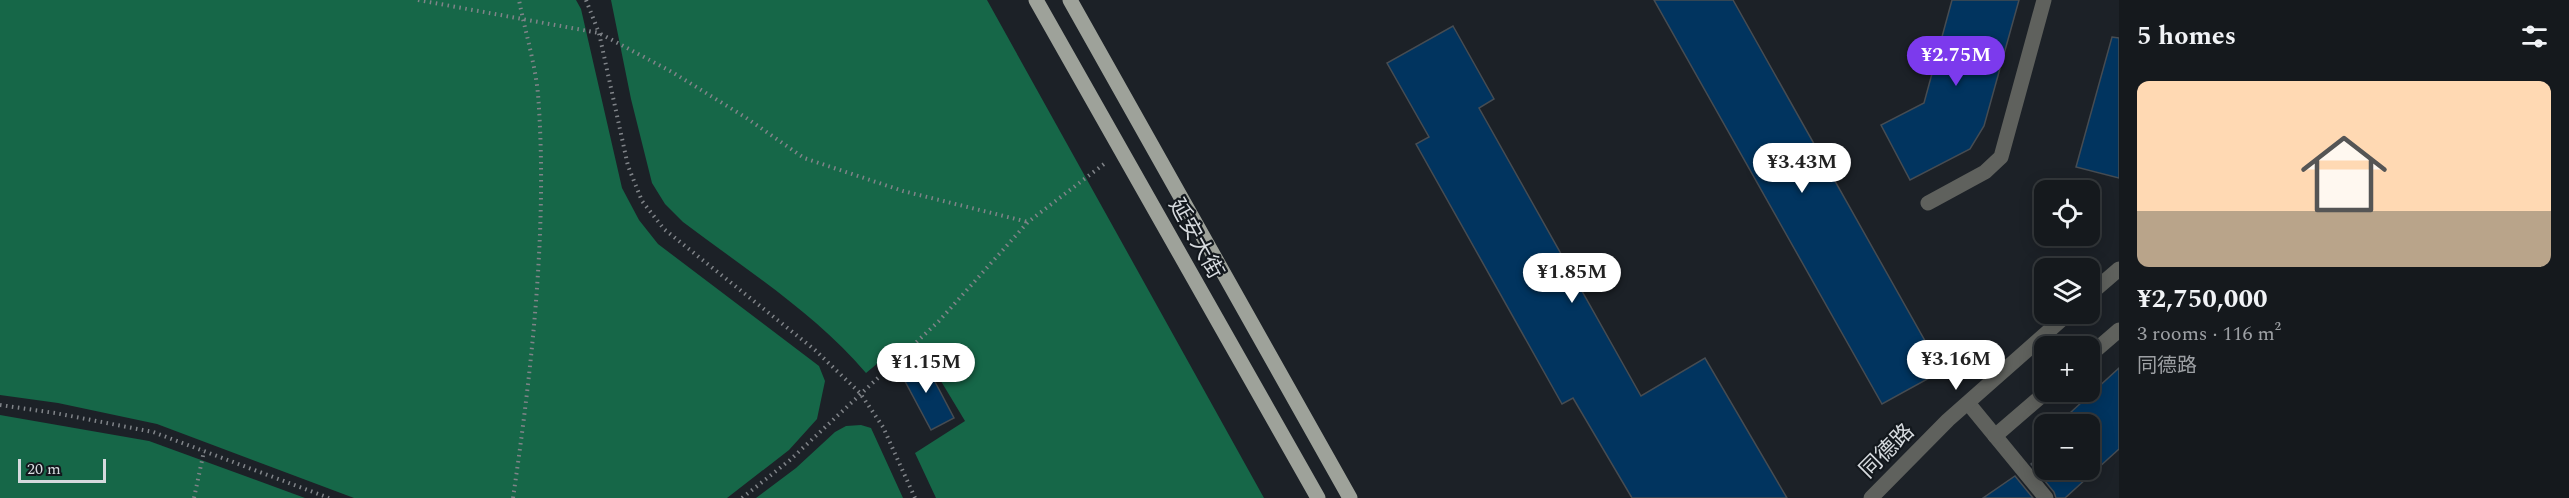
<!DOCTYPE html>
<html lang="en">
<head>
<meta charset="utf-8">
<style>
  :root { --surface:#15191d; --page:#1e2226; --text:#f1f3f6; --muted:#9da0a4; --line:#34383b; --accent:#7c3aed }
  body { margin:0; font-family:Spectral,"Noto Sans SC",serif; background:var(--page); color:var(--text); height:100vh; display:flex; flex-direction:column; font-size:22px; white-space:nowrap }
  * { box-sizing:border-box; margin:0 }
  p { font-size:20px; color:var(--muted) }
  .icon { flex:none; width:33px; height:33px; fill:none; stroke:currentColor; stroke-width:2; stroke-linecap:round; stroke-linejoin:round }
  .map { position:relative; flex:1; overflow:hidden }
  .details { display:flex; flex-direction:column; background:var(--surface); width:450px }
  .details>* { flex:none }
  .controls { position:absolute; left:2034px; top:180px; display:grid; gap:12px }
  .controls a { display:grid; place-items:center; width:66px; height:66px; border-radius:12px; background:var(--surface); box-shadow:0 3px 15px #0003,0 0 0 2px var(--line); font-size:30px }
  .scale { position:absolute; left:18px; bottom:15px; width:88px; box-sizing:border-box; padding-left:6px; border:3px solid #d6dade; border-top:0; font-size:16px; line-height:21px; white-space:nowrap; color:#d6dade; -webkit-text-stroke:4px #13181d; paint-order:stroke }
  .price { position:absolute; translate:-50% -51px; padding:0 14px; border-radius:21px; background:#fff; color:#222; font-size:20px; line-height:39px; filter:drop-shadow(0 2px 3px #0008) }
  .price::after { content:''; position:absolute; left:50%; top:36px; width:18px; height:14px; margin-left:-9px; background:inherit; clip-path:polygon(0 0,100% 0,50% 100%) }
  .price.active { background:var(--accent); color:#fff }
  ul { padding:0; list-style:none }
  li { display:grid; align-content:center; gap:12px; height:318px; padding:0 18px }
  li+li { border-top:2px solid var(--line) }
  li span { display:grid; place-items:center; height:186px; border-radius:12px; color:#555 }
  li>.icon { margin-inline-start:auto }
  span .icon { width:108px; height:108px; fill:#fffc; stroke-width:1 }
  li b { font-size:26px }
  h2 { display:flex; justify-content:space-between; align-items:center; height:72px; padding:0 18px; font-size:26px }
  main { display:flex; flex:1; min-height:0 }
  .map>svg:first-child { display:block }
  .forest { fill:#166748 }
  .building { fill:#01345f; stroke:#464c52; stroke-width:1.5 }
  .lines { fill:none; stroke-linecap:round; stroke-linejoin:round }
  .path { stroke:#808489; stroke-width:4; stroke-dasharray:1.5 4.5; stroke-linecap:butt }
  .minor { stroke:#5f615d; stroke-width:15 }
  .major { stroke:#9ea29a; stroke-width:15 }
  .labels { text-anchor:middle; stroke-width:4.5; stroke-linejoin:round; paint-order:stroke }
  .street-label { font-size:22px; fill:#d6dade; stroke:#13181d }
</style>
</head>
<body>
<main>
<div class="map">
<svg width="2119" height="498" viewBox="0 0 2119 498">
  <rect width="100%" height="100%" fill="#1c2127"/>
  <g class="forest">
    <polygon points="0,0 576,0 581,9 622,188 639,220 658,244 819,366 825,381 817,419 789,450 727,498 354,498 157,424 58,403 0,395"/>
    <path d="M611 0H987L1264 498H936L915 453 965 421 921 348 894 368 884 358 866 373C815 313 745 269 683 222L665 204 652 183 631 99Z"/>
    <polygon points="0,415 149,441 305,498 0,498"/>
    <polygon points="861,425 871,428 903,498 756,498 796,468 835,432 846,426"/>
  </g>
  <g class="building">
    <polygon points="1654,0 1733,0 1942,371 1882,404"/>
    <polygon points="1952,0 2019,0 1984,126 1970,149 1910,180 1881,125 1924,103"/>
    <polygon points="1453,26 1494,99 1479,108 1641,396 1705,358 1787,498 1632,498 1573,398 1562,404 1416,144 1429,137 1387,63"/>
    <polygon points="2112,37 2119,38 2119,178 2076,167"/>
    <polygon points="922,357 954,418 931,430 899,370"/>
    <polygon points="2119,368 2119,449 2065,498 2056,498 2054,492 2031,464 2044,455 2044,470 2090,470 2090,424 2058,424"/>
    <polygon points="2015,476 2033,498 1983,498"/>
  </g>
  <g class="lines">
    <g class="path">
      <polyline points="418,0 599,33 672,72 745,117 804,158 903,191 1028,222"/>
      <polyline points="586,0 599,33 628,166 642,201 664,229 815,350 860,393 883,427 915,498"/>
      <polyline points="0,405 55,413 153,432 329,498"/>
      <polyline points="194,498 204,451"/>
      <path d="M513 498C532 368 548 225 538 94 535 63 525 31 519 0"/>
      <polyline points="742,498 790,460 939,321 1028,222 1104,164"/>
    </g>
    <g class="minor">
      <polyline points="1928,203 1985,172 2001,157 2044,0"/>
      <polyline points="2090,294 2119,269"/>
      <polyline points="2090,355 2119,330"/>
      <polyline points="1968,403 2046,498"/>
      <polyline points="1995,436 2046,392"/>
      <polyline points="1871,498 1948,420 2068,314"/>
    </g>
    <g class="major">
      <polyline points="1036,0 1318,498"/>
      <polyline points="1070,0 1350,498"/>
    </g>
  </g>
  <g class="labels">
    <g class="street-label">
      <text transform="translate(1197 238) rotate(61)" y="8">延安大街</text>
      <text transform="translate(1886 450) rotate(-45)" y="8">同德路</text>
    </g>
  </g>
</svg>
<div class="controls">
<a><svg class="icon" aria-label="locate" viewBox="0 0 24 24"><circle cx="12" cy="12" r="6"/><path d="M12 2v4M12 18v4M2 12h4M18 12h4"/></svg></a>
<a><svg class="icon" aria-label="layers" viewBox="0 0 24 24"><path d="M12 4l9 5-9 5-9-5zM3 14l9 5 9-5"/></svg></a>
<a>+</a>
<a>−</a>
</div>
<div class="scale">20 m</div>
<b class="price active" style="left:1956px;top:87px">¥2.75M</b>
<b class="price" style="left:1802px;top:194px">¥3.43M</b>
<b class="price" style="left:1572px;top:304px">¥1.85M</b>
<b class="price" style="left:1956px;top:391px">¥3.16M</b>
<b class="price" style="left:926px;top:394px">¥1.15M</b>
</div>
<section class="details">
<h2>5 homes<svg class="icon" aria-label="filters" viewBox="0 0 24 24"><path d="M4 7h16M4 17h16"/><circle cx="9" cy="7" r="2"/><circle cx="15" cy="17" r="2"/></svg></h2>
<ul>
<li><span style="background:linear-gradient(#ffd9b3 70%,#b9a48a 0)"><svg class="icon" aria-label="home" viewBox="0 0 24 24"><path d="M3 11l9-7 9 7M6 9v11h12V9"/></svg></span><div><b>¥2,750,000</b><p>3 rooms · 116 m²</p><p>同德路</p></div></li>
</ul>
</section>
</main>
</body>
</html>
